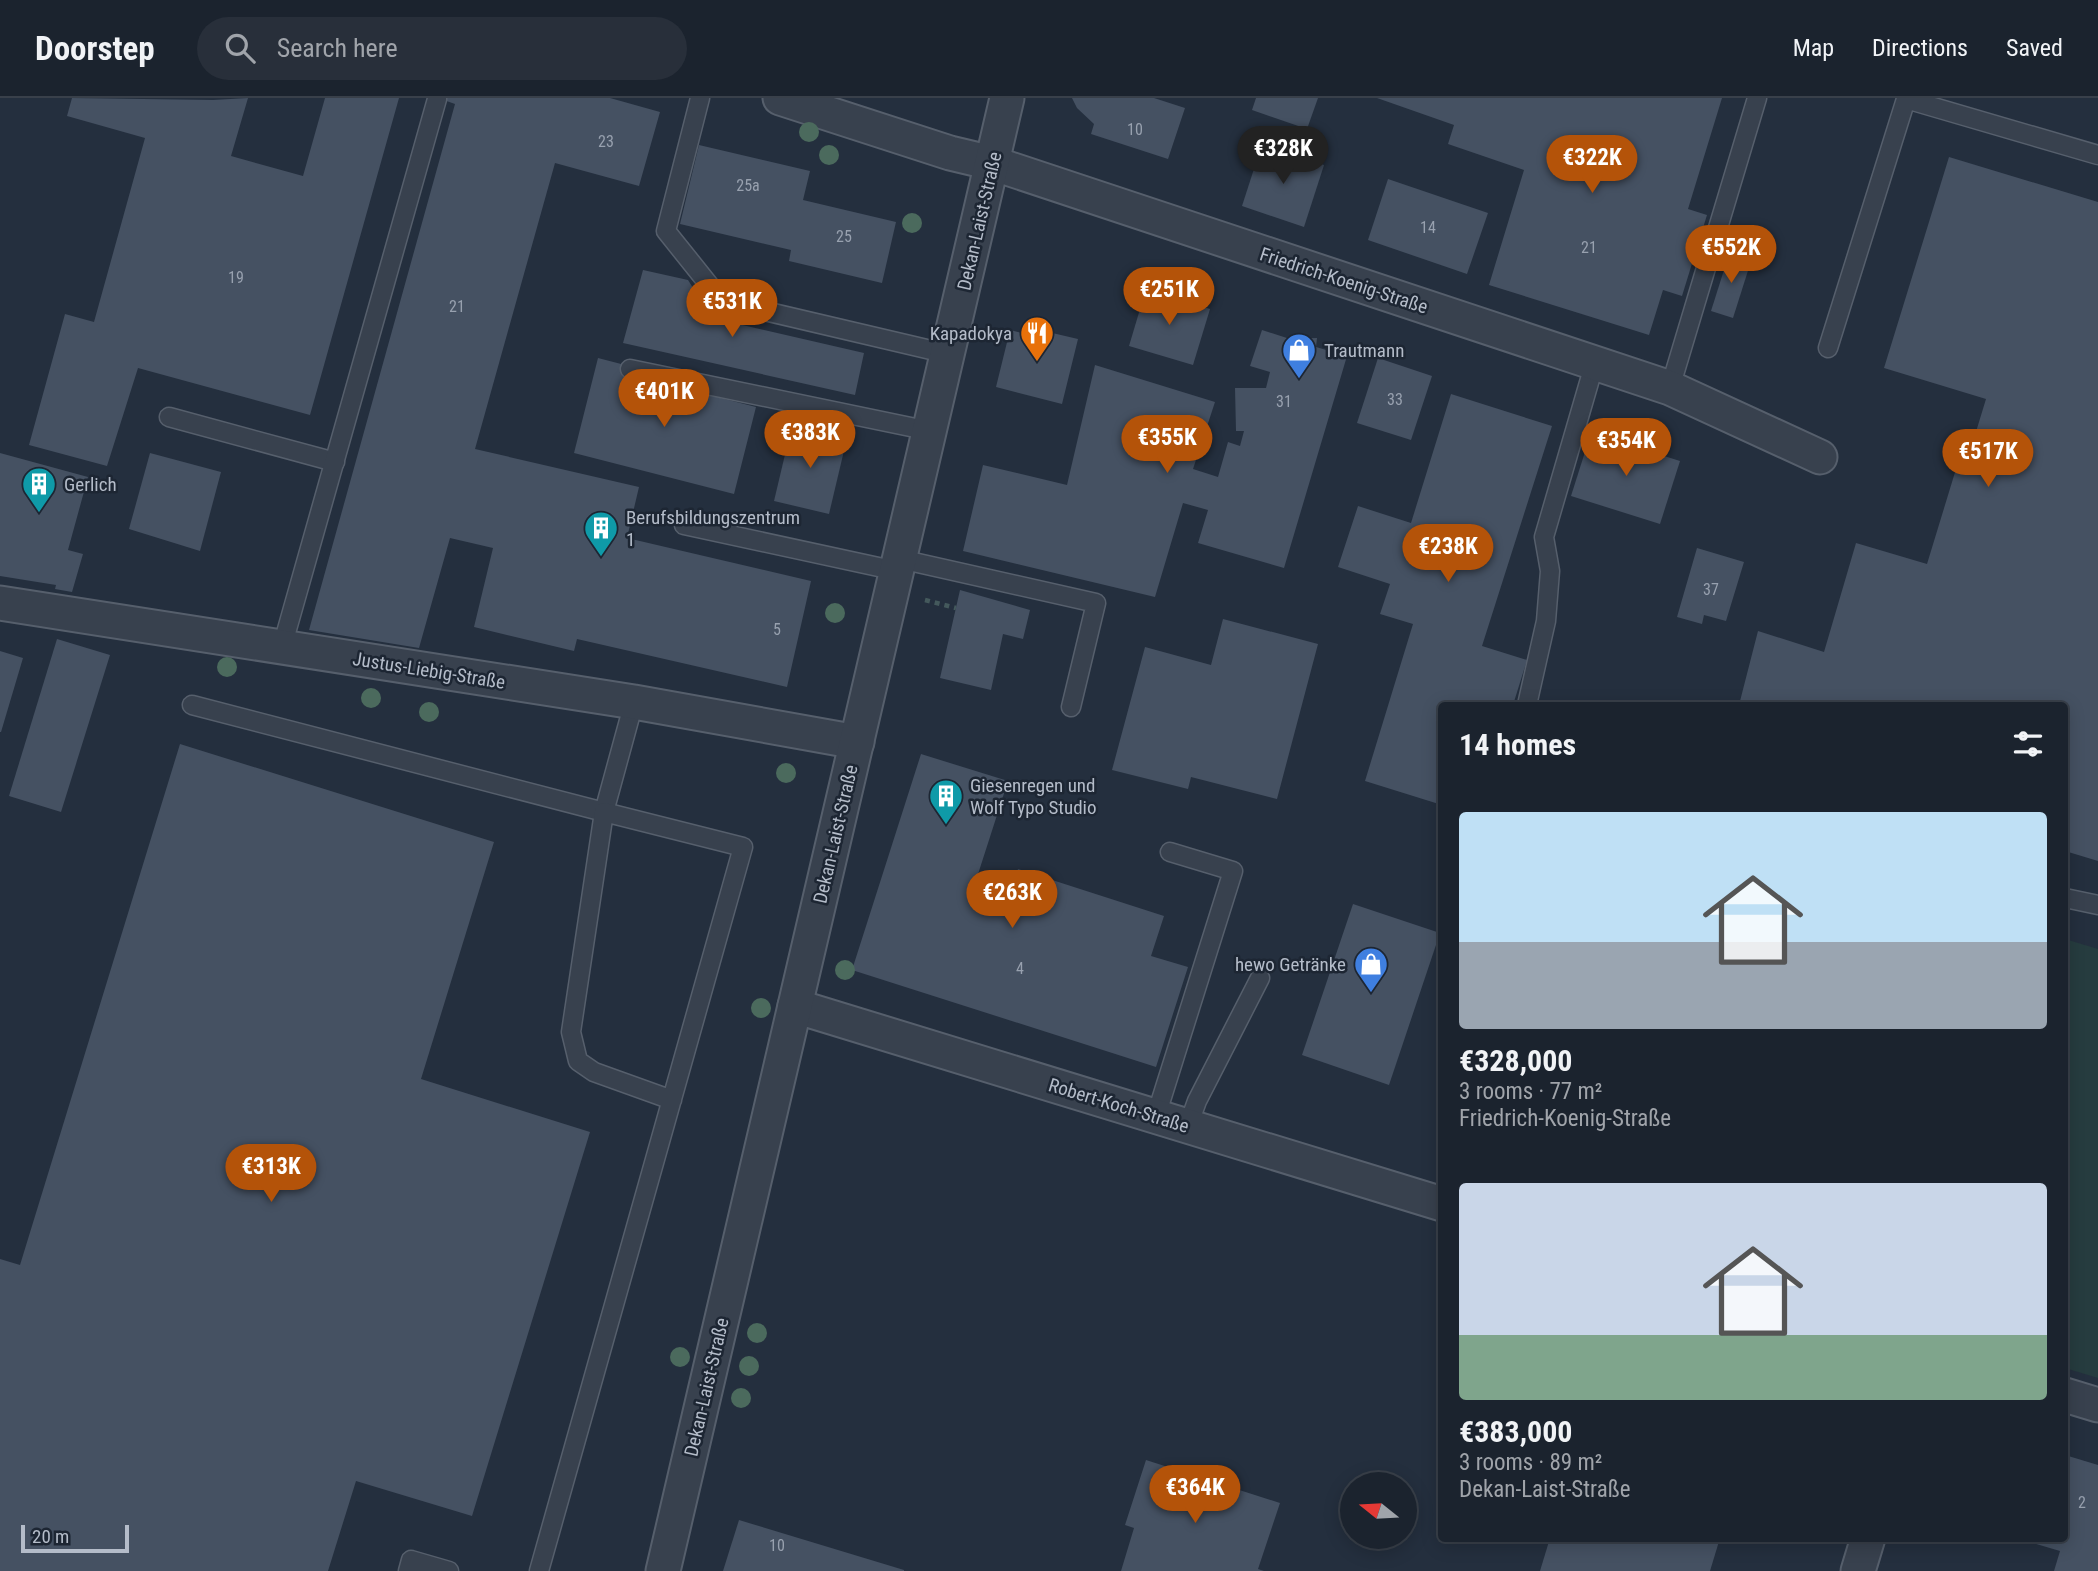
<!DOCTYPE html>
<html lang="en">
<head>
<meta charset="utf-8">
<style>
  :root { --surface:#1b232e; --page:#282f3a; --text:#f1f3f6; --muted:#a0a4aa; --line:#39404a; --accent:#b45309 }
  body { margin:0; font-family:"Roboto Condensed",sans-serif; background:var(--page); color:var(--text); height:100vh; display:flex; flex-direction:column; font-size:26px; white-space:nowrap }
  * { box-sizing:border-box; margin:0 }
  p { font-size:23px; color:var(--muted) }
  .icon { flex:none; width:38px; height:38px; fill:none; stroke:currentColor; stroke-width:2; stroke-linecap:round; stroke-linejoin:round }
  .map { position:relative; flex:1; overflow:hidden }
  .sheet { position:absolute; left:1438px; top:604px; width:630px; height:840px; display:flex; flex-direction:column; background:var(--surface); border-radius:7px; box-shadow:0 4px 18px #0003,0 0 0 2px var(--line) }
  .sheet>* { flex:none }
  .needle { width:46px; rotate:288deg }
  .fabs { position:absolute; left:1340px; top:1374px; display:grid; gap:14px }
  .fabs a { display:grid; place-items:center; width:77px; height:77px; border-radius:50%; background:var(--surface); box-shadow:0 4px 18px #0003,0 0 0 2px var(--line); font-size:35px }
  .scale { position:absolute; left:21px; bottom:18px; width:108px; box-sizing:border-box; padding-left:7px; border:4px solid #b4bcc9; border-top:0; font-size:19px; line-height:24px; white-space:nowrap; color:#b4bcc9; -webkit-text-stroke:5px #1d2633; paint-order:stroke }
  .price { position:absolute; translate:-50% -60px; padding:0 16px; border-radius:24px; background:var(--accent); color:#fff; font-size:23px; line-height:46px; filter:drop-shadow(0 2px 4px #0008) }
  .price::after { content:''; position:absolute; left:50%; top:42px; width:21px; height:16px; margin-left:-10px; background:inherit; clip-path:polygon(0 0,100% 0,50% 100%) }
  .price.selected { background:#222; color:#fff }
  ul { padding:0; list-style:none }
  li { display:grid; align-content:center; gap:14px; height:371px; padding:0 21px }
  li span { display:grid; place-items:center; height:217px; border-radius:7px; color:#555 }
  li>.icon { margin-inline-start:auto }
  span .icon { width:126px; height:126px; fill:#fffc; stroke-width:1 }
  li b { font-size:30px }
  h2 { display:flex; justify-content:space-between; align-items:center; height:84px; padding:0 21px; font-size:30px }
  header { display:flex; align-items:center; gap:42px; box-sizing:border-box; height:98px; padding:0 35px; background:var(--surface); border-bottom:2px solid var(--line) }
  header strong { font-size:33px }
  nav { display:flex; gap:38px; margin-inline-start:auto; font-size:24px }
  .search { width:490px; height:63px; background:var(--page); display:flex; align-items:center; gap:18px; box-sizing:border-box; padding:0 24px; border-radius:38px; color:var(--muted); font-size:26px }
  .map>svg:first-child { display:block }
  .green { fill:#263c3f }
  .building { fill:#455162 }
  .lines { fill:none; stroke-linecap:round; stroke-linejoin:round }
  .lane-casing { stroke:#565f6c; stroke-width:21 }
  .street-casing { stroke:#565f6c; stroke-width:37 }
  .path { stroke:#44595c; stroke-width:4.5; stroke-dasharray:5 5; stroke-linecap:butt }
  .lane { stroke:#38414e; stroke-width:18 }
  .street { stroke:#38414e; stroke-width:33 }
  .tree { fill:#4b6a5d }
  .labels { text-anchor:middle; stroke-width:5; stroke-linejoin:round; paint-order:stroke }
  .number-label { font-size:16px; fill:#98a1af }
  .street-label { font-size:19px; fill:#b4bcc9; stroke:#1d2633 }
  .poi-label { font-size:19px; fill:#b4bcc9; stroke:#1d2633; text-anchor:start }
</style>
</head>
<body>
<header>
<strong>Doorstep</strong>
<div class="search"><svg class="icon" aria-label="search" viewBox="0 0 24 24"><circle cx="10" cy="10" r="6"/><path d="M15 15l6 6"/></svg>Search here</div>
<nav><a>Map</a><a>Directions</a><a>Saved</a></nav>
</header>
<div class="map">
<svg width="2098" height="1473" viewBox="0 0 2098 1473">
  <rect width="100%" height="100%" fill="#242f3e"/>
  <polygon class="green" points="2065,841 2098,851 2098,1280 2065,1270"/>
  <g class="building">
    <polygon points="72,0 213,2 248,0 231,58 303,78 325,0 399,0 310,317 138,270 107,368 29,347 65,216 94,224 145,40 67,18"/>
    <polygon points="438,0 610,0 660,14 639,88 555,65 475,351 639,389 627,440 811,483 787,589 577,541 574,553 474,529 493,450 450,440 419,550 309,532 455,6"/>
    <polygon points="1072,0 1154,0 1185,10 1168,61 1091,36 1094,26 1077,10"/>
    <polygon points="1256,0 1318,0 1307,31 1252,12"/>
    <polygon points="1377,0 1722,0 1688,111 1707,117 1682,198 1663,192 1649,237 1489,187 1524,72 1448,46 1454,27"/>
    <polygon points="1262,46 1324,67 1304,129 1242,108"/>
    <polygon points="699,47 810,73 803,102 896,124 882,185 789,163 791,152 680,126"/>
    <polygon points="1949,59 2098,104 2098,763 2065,753 2065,607 1739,607 1758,533 1824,554 1856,445 1927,466 1956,371 1964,373 1986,301 1884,270"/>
    <polygon points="1388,81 1488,115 1467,176 1368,142"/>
    <polygon points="1730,153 1752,160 1733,220 1711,213"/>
    <polygon points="643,172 688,182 712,220 864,255 855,297 623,245"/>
    <polygon points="1146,191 1210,211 1193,267 1129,248"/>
    <polygon points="1031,230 1078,241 1062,306 996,289 1010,232 1029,237"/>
    <polygon points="1262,232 1290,241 1317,240 1316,249 1347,258 1284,470 1198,445 1208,412 1183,405 1155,499 963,453 983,367 1067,387 1095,267 1215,304 1193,371 1218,379 1228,344 1240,348 1244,333 1236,333 1235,290 1266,290 1270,274 1250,268"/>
    <polygon points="598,260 625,267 623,275 756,309 734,396 574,355"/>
    <polygon points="1378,260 1432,278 1411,342 1357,325"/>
    <polygon points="1451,296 1552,328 1482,548 1527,562 1513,607 1442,607 1442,707 1365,683 1413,526 1380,516 1390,486 1338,469 1358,408 1411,425"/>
    <polygon points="792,327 847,340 829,416 774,403"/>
    <polygon points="1591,335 1680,363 1660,426 1571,398"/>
    <polygon points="0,355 88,379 68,452 83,456 72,494 55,491 56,487 0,478"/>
    <polygon points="150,355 221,374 200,453 129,431"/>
    <polygon points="1697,450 1744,464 1726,523 1704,517 1702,526 1677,519"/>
    <polygon points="960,492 1030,512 1023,541 1003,536 991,592 940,580"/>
    <polygon points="1223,521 1318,546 1277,701 1191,679 1188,691 1112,672 1145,549 1211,567"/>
    <polygon points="57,541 110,557 61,714 9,698"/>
    <polygon points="0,553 23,560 1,634 0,634"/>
    <polygon points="180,646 494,744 421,981 590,1034 472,1418 356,1383 328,1473 0,1473 0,1161 20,1167"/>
    <polygon points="921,656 1008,683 970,801 1005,811 1018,771 1164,818 1151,858 1188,869 1156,969 852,872"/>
    <polygon points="1353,806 1440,835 1389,987 1302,957"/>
    <polygon points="2065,1357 2098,1367 2098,1473 2054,1473 2060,1453 2019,1441 2065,1440"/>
    <polygon points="1146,1362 1280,1405 1258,1471 1264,1473 1121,1473 1134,1430 1125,1427"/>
    <polygon points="739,1422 904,1472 904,1473 723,1473"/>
    <polygon points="1550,1440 1720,1440 1710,1473 1540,1473"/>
  </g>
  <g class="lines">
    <g class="lane-casing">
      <g id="lane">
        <polyline points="700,0 666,133 722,203 948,256"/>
        <polyline points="1828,250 1906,1 2098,57"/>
        <polyline points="630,271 930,333"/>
        <polyline points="1670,290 1757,0"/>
        <polyline points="169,319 335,364"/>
        <polyline points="684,427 897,473"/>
        <polyline points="900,461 1096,505 1071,609"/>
        <polyline points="282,549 437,1"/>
        <polyline points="192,607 604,714 634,604"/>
        <polyline points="1527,607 1546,523 1550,473 1544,439 1595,264"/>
        <polyline points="2065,800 2098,807"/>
        <polyline points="1156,1018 1233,773 1170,754"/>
        <polyline points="1188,1028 1197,1003 1260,880"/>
        <polyline points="408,1473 411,1462 449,1473"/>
        <polyline points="539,1473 743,749 604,714 571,934 578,963 594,974 672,1002"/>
      </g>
    </g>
    <g class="street-casing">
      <g id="street">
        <polyline points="780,0 950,55 992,65 1670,290 1820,359"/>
        <polyline points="0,505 634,604 857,644"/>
        <polyline points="795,908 1442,1106"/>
        <polyline points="2065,1297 2098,1307"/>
        <polyline points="663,1473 1007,0"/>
        <polyline points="1858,1473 1868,1440"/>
      </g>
    </g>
    <polyline class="path" points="925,502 956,510"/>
    <use href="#lane" class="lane"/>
    <use href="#street" class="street"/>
  </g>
  <g class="tree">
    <circle cx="809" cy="34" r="10"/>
    <circle cx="829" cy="57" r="10"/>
    <circle cx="912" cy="125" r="10"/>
    <circle cx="835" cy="515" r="10"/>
    <circle cx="227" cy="569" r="10"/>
    <circle cx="371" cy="600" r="10"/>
    <circle cx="429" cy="614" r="10"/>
    <circle cx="786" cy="675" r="10"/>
    <circle cx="845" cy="872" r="10"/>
    <circle cx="761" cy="910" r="10"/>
    <circle cx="757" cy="1235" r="10"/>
    <circle cx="680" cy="1259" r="10"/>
    <circle cx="749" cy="1268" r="10"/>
    <circle cx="741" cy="1300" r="10"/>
  </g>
  <defs>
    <g id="restaurant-pin" transform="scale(1.75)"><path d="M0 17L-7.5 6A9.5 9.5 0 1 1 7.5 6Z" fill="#e8710a" stroke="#1d2633"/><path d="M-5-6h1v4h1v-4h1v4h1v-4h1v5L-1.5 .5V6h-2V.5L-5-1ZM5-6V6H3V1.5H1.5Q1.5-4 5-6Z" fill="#fff"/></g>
    <g id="shop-pin" transform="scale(1.75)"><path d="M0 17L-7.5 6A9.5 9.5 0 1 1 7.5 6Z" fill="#3f7fe0" stroke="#1d2633"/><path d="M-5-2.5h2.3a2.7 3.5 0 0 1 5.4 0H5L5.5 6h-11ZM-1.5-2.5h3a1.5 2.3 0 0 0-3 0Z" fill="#fff"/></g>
    <g id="building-pin" transform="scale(1.75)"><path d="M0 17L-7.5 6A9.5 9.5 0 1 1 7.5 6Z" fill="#0f9aa8" stroke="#1d2633"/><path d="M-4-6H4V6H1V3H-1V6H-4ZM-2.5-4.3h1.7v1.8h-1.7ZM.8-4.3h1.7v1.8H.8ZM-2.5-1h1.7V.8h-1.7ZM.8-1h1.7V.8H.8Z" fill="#fff"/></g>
  </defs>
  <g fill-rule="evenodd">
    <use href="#restaurant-pin" x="1037" y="235"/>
    <use href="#shop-pin" x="1299" y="252"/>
    <use href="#building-pin" x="39" y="386"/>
    <use href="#building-pin" x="601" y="430"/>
    <use href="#building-pin" x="946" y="698"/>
    <use href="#shop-pin" x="1371" y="866"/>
  </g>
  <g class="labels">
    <g class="number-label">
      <text x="1135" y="37">10</text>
      <text x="606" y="49">23</text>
      <text x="748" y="93">25a</text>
      <text x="1428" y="135">14</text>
      <text x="844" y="144">25</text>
      <text x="1589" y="155">21</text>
      <text x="236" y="185">19</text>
      <text x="457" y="214">21</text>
      <text x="1395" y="307">33</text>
      <text x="1284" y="309">31</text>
      <text x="1711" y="497">37</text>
      <text x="777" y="537">5</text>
      <text x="1020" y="876">4</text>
      <text x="2082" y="1410">2</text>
      <text x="777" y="1453">10</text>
    </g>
    <g class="street-label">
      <text transform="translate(979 123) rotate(-77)" y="7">Dekan-Laist-Straße</text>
      <text transform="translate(1344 182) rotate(18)" y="7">Friedrich-Koenig-Straße</text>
      <text transform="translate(429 572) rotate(9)" y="7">Justus-Liebig-Straße</text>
      <text transform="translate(835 736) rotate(-77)" y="7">Dekan-Laist-Straße</text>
      <text transform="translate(1119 1007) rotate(17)" y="7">Robert-Koch-Straße</text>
      <text transform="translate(706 1289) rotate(-77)" y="7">Dekan-Laist-Straße</text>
    </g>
    <g class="poi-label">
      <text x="1012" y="242" text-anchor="end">Kapadokya</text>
      <text x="1324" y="259">Trautmann</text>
      <text x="64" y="393">Gerlich</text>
      <text x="626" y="426">Berufsbildungszentrum<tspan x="626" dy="22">1</tspan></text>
      <text x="970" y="694">Giesenregen und<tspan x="970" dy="22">Wolf Typo Studio</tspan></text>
      <text x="1346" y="873" text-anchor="end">hewo Getränke</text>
    </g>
  </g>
</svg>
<div class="fabs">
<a><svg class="needle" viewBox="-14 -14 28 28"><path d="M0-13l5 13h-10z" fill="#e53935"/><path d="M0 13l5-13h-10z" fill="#a0a4aa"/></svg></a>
</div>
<div class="scale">20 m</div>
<b class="price selected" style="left:1283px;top:88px">€328K</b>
<b class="price" style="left:1592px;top:97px">€322K</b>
<b class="price" style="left:1731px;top:187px">€552K</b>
<b class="price" style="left:1169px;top:229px">€251K</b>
<b class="price" style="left:732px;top:241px">€531K</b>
<b class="price" style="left:664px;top:331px">€401K</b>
<b class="price" style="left:810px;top:372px">€383K</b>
<b class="price" style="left:1167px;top:377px">€355K</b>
<b class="price" style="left:1626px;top:380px">€354K</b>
<b class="price" style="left:1988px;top:391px">€517K</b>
<b class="price" style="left:1448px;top:486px">€238K</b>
<b class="price" style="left:1012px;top:832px">€263K</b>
<b class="price" style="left:271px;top:1106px">€313K</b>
<b class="price" style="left:1195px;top:1427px">€364K</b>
<section class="sheet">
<h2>14 homes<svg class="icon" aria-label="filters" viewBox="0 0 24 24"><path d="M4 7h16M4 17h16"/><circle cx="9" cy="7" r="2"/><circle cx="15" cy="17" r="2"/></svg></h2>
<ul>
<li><span style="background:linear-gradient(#bfe0f5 60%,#9aa5b1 0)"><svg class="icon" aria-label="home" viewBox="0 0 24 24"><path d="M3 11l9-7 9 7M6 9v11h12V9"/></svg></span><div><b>€328,000</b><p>3 rooms · 77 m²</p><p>Friedrich-Koenig-Straße</p></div></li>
<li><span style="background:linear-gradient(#c9d6e8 70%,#7fa58c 0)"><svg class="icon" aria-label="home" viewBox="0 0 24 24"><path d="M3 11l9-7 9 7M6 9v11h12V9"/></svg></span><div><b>€383,000</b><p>3 rooms · 89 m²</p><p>Dekan-Laist-Straße</p></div></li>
</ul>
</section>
</div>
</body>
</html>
